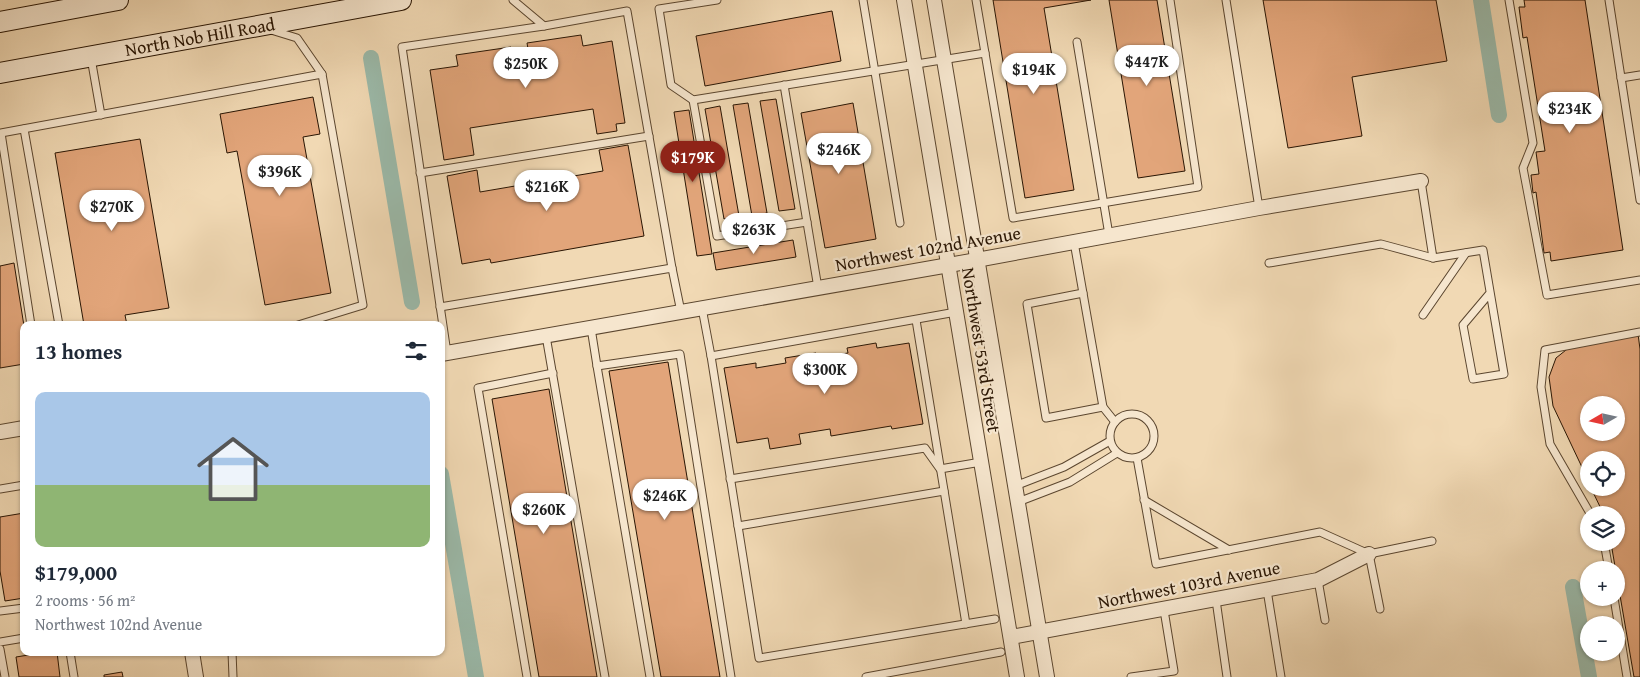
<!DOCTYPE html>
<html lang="en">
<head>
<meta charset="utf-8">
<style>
  :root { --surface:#fff; --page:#f2f2f3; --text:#1f2937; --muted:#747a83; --accent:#8f2418 }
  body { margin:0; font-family:"Gentium Book Plus",serif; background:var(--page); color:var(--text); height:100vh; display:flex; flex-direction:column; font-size:19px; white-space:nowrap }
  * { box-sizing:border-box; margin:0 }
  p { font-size:16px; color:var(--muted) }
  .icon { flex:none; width:28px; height:28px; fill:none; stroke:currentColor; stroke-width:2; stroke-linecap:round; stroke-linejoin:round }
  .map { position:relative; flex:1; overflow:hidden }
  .details { position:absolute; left:20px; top:321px; width:425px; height:335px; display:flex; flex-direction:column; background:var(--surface); border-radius:10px; box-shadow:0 1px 4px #0004 }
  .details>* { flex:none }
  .needle { width:32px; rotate:261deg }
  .buttons { position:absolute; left:1580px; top:396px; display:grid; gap:10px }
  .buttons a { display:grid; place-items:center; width:45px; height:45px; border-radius:50%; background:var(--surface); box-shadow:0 1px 4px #0004; font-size:25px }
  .price { position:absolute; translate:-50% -42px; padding:0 11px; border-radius:18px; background:#fff; color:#222; font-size:16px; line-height:32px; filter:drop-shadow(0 1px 2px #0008) }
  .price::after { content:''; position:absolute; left:50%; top:30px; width:15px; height:11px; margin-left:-8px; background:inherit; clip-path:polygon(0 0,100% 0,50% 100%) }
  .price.on { background:var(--accent); color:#fff }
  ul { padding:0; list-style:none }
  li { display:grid; align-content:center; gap:10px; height:265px; padding:0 15px }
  li span { display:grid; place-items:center; height:155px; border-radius:10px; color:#555 }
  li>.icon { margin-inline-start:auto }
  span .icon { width:90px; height:90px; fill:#fffc; stroke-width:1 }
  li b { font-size:21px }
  h2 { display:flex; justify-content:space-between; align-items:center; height:60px; padding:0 15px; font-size:21px }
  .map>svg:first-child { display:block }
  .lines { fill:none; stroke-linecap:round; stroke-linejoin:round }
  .canal { stroke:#9bbaaa; stroke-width:16 }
  .building { fill:#e2a57a; stroke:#291503; fill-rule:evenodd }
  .service-casing { stroke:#5b462f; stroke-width:9 }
  .minor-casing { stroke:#5b462f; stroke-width:16 }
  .secondary-casing { stroke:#291503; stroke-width:22 }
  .service { stroke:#f6e6ce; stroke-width:7 }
  .minor { stroke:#f6e6ce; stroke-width:14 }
  .secondary { stroke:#f6e6ce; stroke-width:20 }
  .labels { text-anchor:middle; stroke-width:4.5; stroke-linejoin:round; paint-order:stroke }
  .street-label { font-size:18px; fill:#291503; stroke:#f6e6ce }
</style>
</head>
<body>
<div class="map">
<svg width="1640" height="677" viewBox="0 0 1640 677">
  <rect width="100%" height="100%" fill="#f1d9b4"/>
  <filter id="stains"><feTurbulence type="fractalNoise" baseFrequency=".004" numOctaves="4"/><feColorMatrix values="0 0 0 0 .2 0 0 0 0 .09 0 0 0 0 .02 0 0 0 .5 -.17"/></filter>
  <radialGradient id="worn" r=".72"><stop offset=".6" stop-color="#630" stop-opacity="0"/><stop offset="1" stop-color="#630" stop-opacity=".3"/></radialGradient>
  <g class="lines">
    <g class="canal">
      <polyline points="1481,0 1499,115"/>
      <polyline points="371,58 412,302"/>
      <polyline points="441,474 476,677"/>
      <polyline points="1573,587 1589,677"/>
    </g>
  </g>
  <g class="building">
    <polygon points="993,0 1091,0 1044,8 1074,190 1025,198"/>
    <polygon points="1109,0 1157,0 1185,171 1138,178"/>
    <polygon points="1263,0 1436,0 1447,61 1352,77 1362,136 1288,148"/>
    <polygon points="1524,0 1585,0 1623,250 1551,261 1550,252 1544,253 1536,192 1533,193 1531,175 1539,174 1536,152 1545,151 1527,37 1523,38 1519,7 1525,7"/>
    <polygon points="832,11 841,61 705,86 696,36"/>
    <polygon points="581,35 583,46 612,41 625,123 616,124 617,131 597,134 593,109 470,128 474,155 444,160 430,70 458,66 456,55 511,47 511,51 528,49 527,43"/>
    <polygon points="313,97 320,134 303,137 331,293 265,305 237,151 227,153 220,114"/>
    <polygon points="776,99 795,209 779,211 760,101"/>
    <polygon points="748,103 767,213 752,216 733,105"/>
    <polygon points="853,103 876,239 825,248 801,113"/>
    <polygon points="720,106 739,216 724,219 705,109"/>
    <polygon points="689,110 712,254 697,256 674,112"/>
    <polygon points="140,139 169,308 125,315 127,325 84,325 55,153"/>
    <polygon points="628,145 644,236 491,263 490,259 462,264 447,176 477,170 480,192 603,171 599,150"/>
    <polygon points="793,240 796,257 716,270 713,253"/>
    <polygon points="14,263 24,326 24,364 0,368 0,266"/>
    <path d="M1638 334 1640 349V677H1634L1611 543 1616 542V515H1604L1591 488H1616V460H1589V482L1553 406 1549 377 1556 358 1571 346ZM1589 405H1616V432H1589Z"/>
    <polygon points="876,343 877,348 909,343 923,424 892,429 891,426 831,436 830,429 799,434 801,444 770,449 768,438 737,443 724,368 756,363 756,368 786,363 785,358 816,353 817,358 848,353 847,348"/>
    <polygon points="668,362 720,677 661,677 609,371"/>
    <polygon points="549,389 597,677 539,677 492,399"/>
    <polygon points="24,513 24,598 5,601 0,571 0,517"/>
    <polygon points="47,652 57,652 60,677 19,677 16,657"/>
    <polygon points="122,672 123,677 104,677 104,675"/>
  </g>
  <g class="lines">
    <g class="service-casing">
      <g id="service">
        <polyline points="717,0 659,9 671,85 693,100 985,53"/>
        <polyline points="863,0 900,223"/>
        <polyline points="976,0 1013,218 1198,187 1170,0"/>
        <polyline points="1226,0 1259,208"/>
        <polyline points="1509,0 1533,143 1523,168 1547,295 1640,280"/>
        <polyline points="1609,0 1640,200"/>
        <polyline points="544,26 627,11 672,268"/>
        <polyline points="271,30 297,38 322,74"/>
        <polyline points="1077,42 1109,235"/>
        <polyline points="91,58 101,115"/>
        <polyline points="1621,78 1640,75"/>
        <polyline points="784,85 818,288"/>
        <polyline points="693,100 717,236 807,222"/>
        <polyline points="24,129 59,325"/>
        <polyline points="420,173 649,136"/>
        <polyline points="1421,181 1433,258 1483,250 1504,374 1473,379 1463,325 1490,293"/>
        <polyline points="1074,242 1103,407 1115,422"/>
        <polyline points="1269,263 1381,244 1433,258"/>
        <polyline points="1083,293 1027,304 1046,418 1103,407"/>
        <polyline points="440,307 672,268 681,312"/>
        <polyline points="702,308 711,356 956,312"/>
        <polyline points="1423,315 1466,253"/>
        <polyline points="916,320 966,624"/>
        <polyline points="31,325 1,133 322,74 363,305 298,325"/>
        <polyline points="591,328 597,366 680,354 731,677"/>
        <polyline points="546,336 605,677"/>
        <polyline points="447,353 402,47 544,26 513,0"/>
        <polyline points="711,356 759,658 995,619"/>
        <polyline points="597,366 650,677"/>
        <circle cx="1132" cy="436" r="22"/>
        <polyline points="1137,458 1156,564 1320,532 1369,554 1432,541"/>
        <polyline points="730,479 925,448 940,469 981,462"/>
        <polyline points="1015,486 1064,467 1110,441"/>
        <polyline points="0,489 24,485"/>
        <polyline points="1144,500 1229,550"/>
        <polyline points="1018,502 1070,482 1117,453"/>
        <polyline points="1591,515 1550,444 1541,387 1545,350 1640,332"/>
        <polyline points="738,526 944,491"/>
        <polyline points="1604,542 1609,570"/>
        <polyline points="1369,554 1380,609"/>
        <polyline points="1318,580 1325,620"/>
        <polyline points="1267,590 1281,677"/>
        <polyline points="1614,598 1627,677"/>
        <polyline points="1216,600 1227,677"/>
        <polyline points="0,611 24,608"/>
        <polyline points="0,642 24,638"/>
        <polyline points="0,649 5,677"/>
        <polyline points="70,652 74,677"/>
        <polyline points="232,652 233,677"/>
        <polyline points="527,677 478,388 553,373"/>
        <polyline points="866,677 1001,652"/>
        <polyline points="1131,677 1174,671 1164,610"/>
      </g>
    </g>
    <g class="minor-casing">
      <g id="minor">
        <polyline points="904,0 1017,677"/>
        <polyline points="934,0 1047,677"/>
        <polyline points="441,354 949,265 1259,208 1421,181"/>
        <polyline points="0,432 24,428"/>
        <polyline points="1011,637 1318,580 1369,554"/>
        <polyline points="192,652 196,677"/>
      </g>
    </g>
    <g class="secondary-casing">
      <g id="secondary">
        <polyline points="0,22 118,0"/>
        <polyline points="0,73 401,0"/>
      </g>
    </g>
    <use href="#service" class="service"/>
    <use href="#minor" class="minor"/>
    <use href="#secondary" class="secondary"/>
  </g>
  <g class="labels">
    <g class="street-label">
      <text transform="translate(200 37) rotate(-10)" y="6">North Nob Hill Road</text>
      <text transform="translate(928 249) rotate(-10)" y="6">Northwest 102nd Avenue</text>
      <text transform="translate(981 350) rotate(81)" y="6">Northwest 53rd Street</text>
      <text transform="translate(1189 585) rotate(-11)" y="6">Northwest 103rd Avenue</text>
    </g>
  </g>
  <rect width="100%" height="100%" filter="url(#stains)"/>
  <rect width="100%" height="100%" fill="url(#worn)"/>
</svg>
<div class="buttons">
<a><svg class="needle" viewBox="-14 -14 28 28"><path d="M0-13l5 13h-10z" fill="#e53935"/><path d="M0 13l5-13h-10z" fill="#747a83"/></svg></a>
<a><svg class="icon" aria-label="locate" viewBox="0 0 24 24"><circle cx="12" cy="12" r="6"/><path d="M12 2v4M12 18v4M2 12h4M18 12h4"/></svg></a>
<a><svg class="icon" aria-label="layers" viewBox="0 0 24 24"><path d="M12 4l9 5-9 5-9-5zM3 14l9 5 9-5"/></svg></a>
<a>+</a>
<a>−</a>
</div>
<b class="price" style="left:1147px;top:87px">$447K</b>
<b class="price" style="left:526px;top:89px">$250K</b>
<b class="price" style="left:1034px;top:95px">$194K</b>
<b class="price" style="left:1570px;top:134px">$234K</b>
<b class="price" style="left:839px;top:175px">$246K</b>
<b class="price on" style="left:693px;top:183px">$179K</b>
<b class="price" style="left:280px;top:197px">$396K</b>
<b class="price" style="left:547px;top:212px">$216K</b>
<b class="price" style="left:112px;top:232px">$270K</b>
<b class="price" style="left:754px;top:255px">$263K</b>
<b class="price" style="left:825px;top:395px">$300K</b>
<b class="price" style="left:665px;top:521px">$246K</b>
<b class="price" style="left:544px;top:535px">$260K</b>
<section class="details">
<h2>13 homes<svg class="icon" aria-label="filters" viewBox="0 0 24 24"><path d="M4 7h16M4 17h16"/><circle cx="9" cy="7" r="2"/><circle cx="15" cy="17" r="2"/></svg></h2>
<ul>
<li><span style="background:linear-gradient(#a9c7e8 60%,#8fb573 0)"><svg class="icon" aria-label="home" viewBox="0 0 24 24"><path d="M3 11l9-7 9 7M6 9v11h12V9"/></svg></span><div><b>$179,000</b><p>2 rooms · 56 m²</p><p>Northwest 102nd Avenue</p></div></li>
</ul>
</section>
</div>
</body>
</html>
